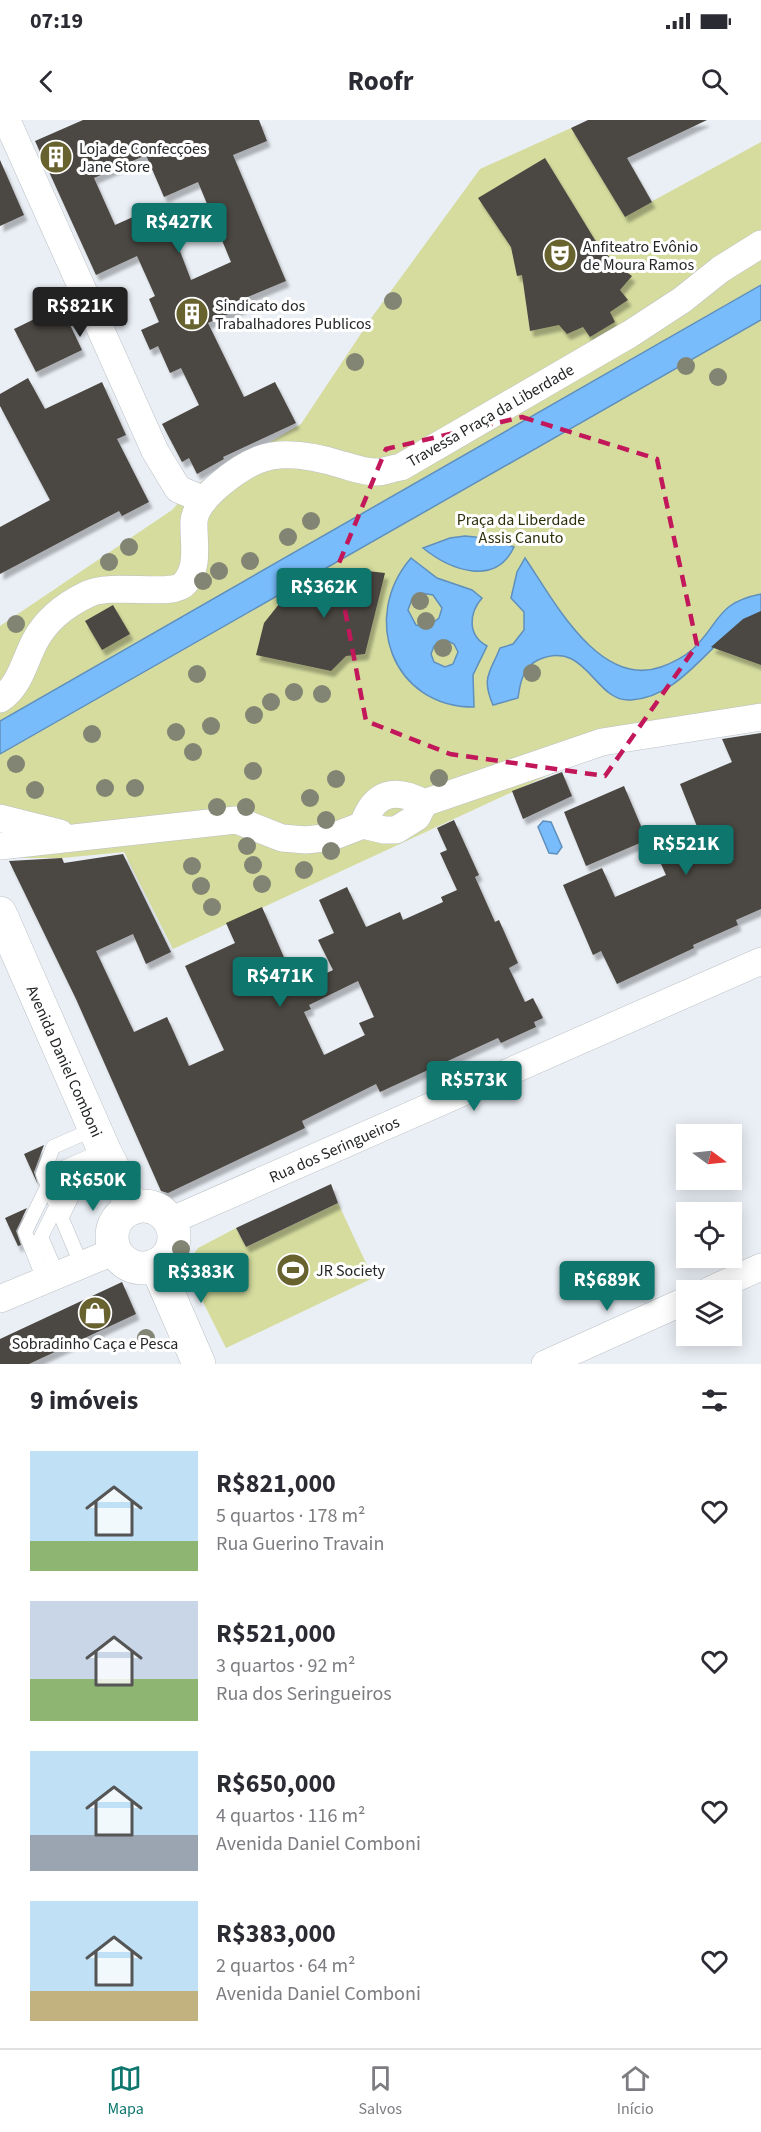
<!DOCTYPE html>
<html lang="pt">
<head>
<meta charset="utf-8">
<style>
  :root { --surface:#fff; --page:#f2f2f3; --text:#2b2b33; --muted:#7c7c81; --line:#e1e1e2; --accent:#0f766e }
  body { margin:0; font-family:"Source Sans 3",sans-serif; background:var(--page); color:var(--text); height:100vh; display:flex; flex-direction:column; font-size:22px; white-space:nowrap }
  * { box-sizing:border-box; margin:0 }
  p { font-size:20px; color:var(--muted) }
  .icon { flex:none; width:33px; height:33px; fill:none; stroke:currentColor; stroke-width:2; stroke-linecap:round; stroke-linejoin:round }
  .map { position:relative; height:1244px; overflow:hidden }
  .drawer { display:flex; flex-direction:column; background:var(--surface); flex:1 }
  .drawer>* { flex:none }
  .needle { width:39px; rotate:105deg }
  .controls { position:absolute; left:676px; top:1004px; display:grid; gap:12px }
  .controls a { display:grid; place-items:center; width:66px; height:66px; border-radius:0px; background:var(--surface); box-shadow:0 3px 15px #0003; font-size:30px }
  .price { position:absolute; translate:-50% -51px; padding:0 14px; border-radius:6px; background:var(--accent); color:#fff; font-size:20px; line-height:39px; filter:drop-shadow(0 2px 3px #0008) }
  .price::after { content:''; position:absolute; left:50%; top:36px; width:18px; height:14px; margin-left:-9px; background:inherit; clip-path:polygon(0 0,100% 0,50% 100%) }
  .price.on { background:#222; color:#fff }
  ul { padding:0; list-style:none }
  li { display:flex; align-items:center; gap:18px; height:150px; padding:0 30px }
  li span { display:grid; place-items:center; flex:none; width:168px; height:120px; border-radius:0px; color:#555 }
  li>.icon { margin-inline-start:auto }
  span .icon { width:72px; height:72px; fill:#fffc; stroke-width:1 }
  li b { font-size:26px }
  h2 { display:flex; justify-content:space-between; align-items:center; height:72px; padding:0 30px; font-size:26px }
  .status { display:flex; justify-content:space-between; align-items:center; height:42px; padding:0 30px; background:var(--surface); direction:ltr }
  .status svg { height:16px; fill:currentColor }
  header { display:flex; justify-content:space-between; align-items:center; height:78px; padding:0 30px; background:var(--surface); font-size:27px; font-weight:700 }
  .tabs { display:flex; justify-content:space-around; align-items:center; height:84px; border-top:2px solid var(--line); background:var(--surface); font-size:16px; color:var(--muted) }
  .tabs a { display:grid; justify-items:center; gap:3px }
  .tabs .on { color:var(--accent) }
  .map>svg:first-child { display:block }
  .green { fill:#d5dc9e }
  .water { fill:#78bcfb; stroke:#5f8fbc; stroke-width:1.5; fill-rule:evenodd }
  .building { fill:#4b4742; fill-rule:evenodd; filter:url(#shadow) }
  .lines { fill:none; stroke-linecap:round; stroke-linejoin:round }
  .service-casing { stroke:#bbc0c5; stroke-width:15 }
  .minor-casing { stroke:#bbc0c5; stroke-width:28 }
  .tertiary-casing { stroke:#bbc0c5; stroke-width:34 }
  .service { stroke:#fff; stroke-width:14 }
  .minor { stroke:#fff; stroke-width:27 }
  .tertiary { stroke:#fff; stroke-width:33 }
  .tree { fill:#828573 }
  .marked { fill:none; stroke:#c2185b; stroke-width:4.5; stroke-dasharray:12 8; stroke-linejoin:round }
  .labels { text-anchor:middle; stroke-width:6; stroke-linejoin:round; paint-order:stroke }
  .poi-label { font-size:16px; fill:#242628; stroke:#fff; text-anchor:start }
  .street-label { font-size:16px; fill:#242628; stroke:#fff }
  .park-label { font-size:16px; fill:#2d2f08; stroke:#fff }
</style>
</head>
<body>
<div class="status"><b>07:19</b><svg viewBox="0 0 49 12"><path d="M0 12V9h3v3zM5 12V6h3v6zM10 12V3h3v9zM15 12V0h3v12zM26 1h20v11H26zM47 4h2v5h-2z"/></svg></div>
<header><svg class="icon" aria-label="back" viewBox="0 0 24 24"><path d="M15 5l-7 7 7 7"/></svg>Roofr<svg class="icon" aria-label="search" viewBox="0 0 24 24"><circle cx="10" cy="10" r="6"/><path d="M15 15l6 6"/></svg></header>
<div class="map">
<svg width="761" height="1244" viewBox="0 0 761 1244">
  <defs>
    <filter id="shadow"><feDropShadow dx="3.5" dy="6" stdDeviation="1.5" flood-color="#0004"/></filter>
  </defs>
  <rect width="100%" height="100%" fill="#eaeff5"/>
  <g class="green">
    <polygon points="571,8 625,96 761,22 761,611 640,627 579,641 173,829 124,732 62,738 8,738 0,720 0,506 172,390 194,366 301,304 372,197 480,49"/>
    <polygon points="338,1083 373,1158 226,1228 189,1154 191,1138 198,1128 236,1108 246,1127"/>
  </g>
  <g class="water">
    <polygon points="761,165 761,200 0,634 0,601"/>
    <path d="M465 416 485 418 514 427C495 468 449 449 423 428L450 418Z"/>
    <path d="M411 438 437 458 472 470 482 478C469 493 467 515 487 526L473 555 474 587C392 587 360 497 411 438ZM421 473 433 475 442 488 439 498 427 507 416 505 408 490 412 479ZM446 520 454 524 458 532 453 544 445 547 434 542 431 534 434 526Z"/>
    <path d="M525 438C553 479 599 569 661 547 672 543 684 537 693 529 721 502 716 483 761 474V492C713 512 687 576 631 580 594 583 587 518 538 540 523 547 520 563 518 578L493 585C481 557 490 553 500 528L513 524 524 510V492L511 478 517 452Z"/>
    <polygon points="543,701 551,702 562,727 557,734 549,733 538,707"/>
  </g>
  <g class="building">
    <path d="M83 0H259L267 21 233 35 286 161 243 179 246 186 208 203 244 277 275 262 296 303 223 337 224 339 197 354 189 338 182 342 162 304 199 285 181 248 170 253 158 226 150 230 141 210 159 202 149 179 155 176 137 136 96 155 35 21ZM146 35 164 77 198 62 231 142 191 160 162 84 115 105 94 58Z"/>
    <polygon points="588,0 707,0 627,38 652,82 625,97 571,8"/>
    <polygon points="545,38 595,120 615,144 632,156 620,170 628,180 610,192 615,202 590,217 583,207 567,214 559,205 530,211 522,155 517,156 511,127 478,78"/>
    <polygon points="0,40 24,95 0,106"/>
    <polygon points="61,186 82,230 36,252 14,209"/>
    <polygon points="28,258 45,289 102,262 126,315 117,319 149,382 122,396 119,391 0,454 0,407 50,380 0,286 0,274"/>
    <polygon points="341,448 385,453 365,534 346,536 331,551 256,535 264,503 291,469 321,453"/>
    <polygon points="113,485 130,514 102,530 85,501"/>
    <polygon points="761,491 761,545 711,527 743,499"/>
    <polygon points="761,613 761,789 736,800 738,805 693,825 694,828 617,864 601,831 593,835 563,765 602,748 615,777 666,755 661,744 704,724 680,664 732,642 722,619"/>
    <polygon points="562,652 572,676 523,699 512,671"/>
    <polygon points="624,666 647,720 586,746 564,692"/>
    <path d="M454 700 479 755 475 757 495 802 499 800 518 843 509 848 525 882 533 878 543 898 534 902 536 907 501 923 498 918 380 972 376 964 302 1001 305 1008 168 1073 161 1071 76 879 9 741 62 738 64 743 123 734 171 832 146 844 133 814 96 831 134 912 167 897 189 946 224 930 185 846 235 823 226 803 262 787 286 842 288 841 300 866 333 850 318 820 334 813 319 780 347 767 366 807 400 792 403 800 443 782 441 777 457 770 440 733 447 730 437 708ZM358 861 374 897 359 903 365 915 324 935 304 892 311 889 309 885Z"/>
    <polygon points="44,1025 34,1052 38,1065 24,1034"/>
    <polygon points="331,1064 338,1083 246,1127 236,1108"/>
    <polygon points="27,1088 16,1111 21,1125 18,1126 5,1098"/>
    <polygon points="122,1162 136,1194 29,1244 0,1244 0,1219"/>
  </g>
  <g class="lines">
    <g class="service-casing">
      <g id="service">
        <polyline points="52,1075 63,1048 104,1030"/>
        <polyline points="57,1085 41,1117 57,1154"/>
        <polyline points="62,1097 74,1072 115,1054"/>
        <polyline points="81,1144 43,1054 53,1027 94,1009"/>
        <polyline points="44,1160 25,1112 48,1065"/>
      </g>
    </g>
    <g class="minor-casing">
      <g id="minor">
        <polyline points="8,3 155,331 178,369 204,380"/>
        <path d="M0 579C20 566 24 542 35 521 46 500 67 484 88 474 113 462 173 478 185 463 200 446 193 421 194 401 196 378 238 348 258 340 284 329 318 337 343 345 354 348 367 353 379 352 386 351 394 348 401 347L630 214 682 180 721 149 761 124"/>
        <polyline points="0,698 60,713"/>
        <path d="M363 705C374 672 395 667 424 683"/>
        <polyline points="0,726 236,700 282,718 306,720 332,717 363,705 384,710 396,710 417,697 424,683 602,622 761,597"/>
        <polyline points="170,1101 761,841"/>
        <polyline points="710,1170 761,1147"/>
        <polyline points="0,1179 115,1131"/>
        <polyline points="545,1244 687,1180"/>
      </g>
    </g>
    <g class="tertiary-casing">
      <g id="tertiary">
        <polyline points="0,793 104,1030 133,1088"/>
        <circle cx="143" cy="1117" r="31"/>
        <polyline points="156,1145 199,1244"/>
      </g>
    </g>
    <use href="#service" class="service"/>
    <use href="#minor" class="minor"/>
    <use href="#tertiary" class="tertiary"/>
  </g>
  <g class="tree">
    <circle cx="393" cy="181" r="9"/>
    <circle cx="355" cy="242" r="9"/>
    <circle cx="686" cy="246" r="9"/>
    <circle cx="718" cy="257" r="9"/>
    <circle cx="311" cy="401" r="9"/>
    <circle cx="288" cy="417" r="9"/>
    <circle cx="129" cy="427" r="9"/>
    <circle cx="250" cy="441" r="9"/>
    <circle cx="109" cy="442" r="9"/>
    <circle cx="219" cy="451" r="9"/>
    <circle cx="203" cy="461" r="9"/>
    <circle cx="420" cy="481" r="9"/>
    <circle cx="426" cy="501" r="9"/>
    <circle cx="16" cy="504" r="9"/>
    <circle cx="443" cy="528" r="9"/>
    <circle cx="532" cy="553" r="9"/>
    <circle cx="197" cy="554" r="9"/>
    <circle cx="294" cy="572" r="9"/>
    <circle cx="322" cy="574" r="9"/>
    <circle cx="271" cy="582" r="9"/>
    <circle cx="254" cy="595" r="9"/>
    <circle cx="211" cy="606" r="9"/>
    <circle cx="176" cy="612" r="9"/>
    <circle cx="92" cy="614" r="9"/>
    <circle cx="193" cy="632" r="9"/>
    <circle cx="16" cy="644" r="9"/>
    <circle cx="253" cy="651" r="9"/>
    <circle cx="439" cy="658" r="9"/>
    <circle cx="336" cy="659" r="9"/>
    <circle cx="105" cy="668" r="9"/>
    <circle cx="135" cy="668" r="9"/>
    <circle cx="35" cy="670" r="9"/>
    <circle cx="310" cy="678" r="9"/>
    <circle cx="217" cy="687" r="9"/>
    <circle cx="246" cy="687" r="9"/>
    <circle cx="326" cy="700" r="9"/>
    <circle cx="247" cy="726" r="9"/>
    <circle cx="331" cy="731" r="9"/>
    <circle cx="253" cy="745" r="9"/>
    <circle cx="192" cy="746" r="9"/>
    <circle cx="304" cy="750" r="9"/>
    <circle cx="262" cy="764" r="9"/>
    <circle cx="201" cy="766" r="9"/>
    <circle cx="212" cy="787" r="9"/>
    <circle cx="181" cy="1129" r="9"/>
    <circle cx="146" cy="1218" r="9"/>
  </g>
  <path class="marked" d="M522 297 657 339 697 525 605 656 450 634 366 601 337 448 386 329Z"/>
  <defs>
    <g id="building-disc" transform="scale(1.725)"><circle r="9.5" fill="#68622f" stroke="#fff"/><path d="M-4-6H4V6H1V3H-1V6H-4ZM-2.5-4.3h1.7v1.8h-1.7ZM.8-4.3h1.7v1.8H.8ZM-2.5-1h1.7V.8h-1.7ZM.8-1h1.7V.8H.8Z" fill="#fff"/></g>
    <g id="theatre-disc" transform="scale(1.725)"><circle r="9.5" fill="#68622f" stroke="#fff"/><path d="M-5-5.5Q0-4 5-5.5V0Q5 5 0 6Q-5 5-5 0ZM-3.3-2.5H-1v1.5H-3.3ZM1-2.5H3.3v1.5H1ZM-2.8 1Q0 5.5 2.8 1Z" fill="#fff"/></g>
    <g id="stadium-disc" transform="scale(1.725)"><circle r="9.5" fill="#68622f" stroke="#fff"/><path d="M0-5a6.5 5 0 1 0 0 10a6.5 5 0 1 0 0-10ZM-3.5-1.8h7v3.6h-7Z" fill="#fff"/></g>
    <g id="shop-disc" transform="scale(1.725)"><circle r="9.5" fill="#68622f" stroke="#fff"/><path d="M-5-2.5h2.3a2.7 3.5 0 0 1 5.4 0H5L5.5 6h-11ZM-1.5-2.5h3a1.5 2.3 0 0 0-3 0Z" fill="#fff"/></g>
  </defs>
  <g fill-rule="evenodd">
    <use href="#building-disc" x="56" y="37"/>
    <use href="#theatre-disc" x="560" y="135"/>
    <use href="#building-disc" x="192" y="194"/>
    <use href="#stadium-disc" x="293" y="1150"/>
    <use href="#shop-disc" x="95" y="1193"/>
  </g>
  <g class="labels">
    <g class="poi-label">
      <text x="79" y="34">Loja de Confecções<tspan x="79" dy="18">Jane Store</tspan></text>
      <text x="583" y="132">Anfiteatro Evônio<tspan x="583" dy="18">de Moura Ramos</tspan></text>
      <text x="215" y="191">Sindicato dos<tspan x="215" dy="18">Trabalhadores Publicos</tspan></text>
      <text x="316" y="1156">JR Society</text>
      <text x="95" y="1229" text-anchor="middle">Sobradinho Caça e Pesca</text>
    </g>
    <g class="street-label">
      <text transform="translate(490 295) rotate(-30)" y="6">Travessa Praça da Liberdade</text>
      <text transform="translate(65 941) rotate(66)" y="6">Avenida Daniel Comboni</text>
      <text transform="translate(334 1029) rotate(-24)" y="6">Rua dos Seringueiros</text>
    </g>
    <g class="park-label">
      <text x="521" y="405">Praça da Liberdade<tspan x="521" dy="18">Assis Canuto</tspan></text>
    </g>
  </g>
</svg>
<div class="controls">
<a><svg class="needle" viewBox="-14 -14 28 28"><path d="M0-13l5 13h-10z" fill="#e53935"/><path d="M0 13l5-13h-10z" fill="#7c7c81"/></svg></a>
<a><svg class="icon" aria-label="locate" viewBox="0 0 24 24"><circle cx="12" cy="12" r="6"/><path d="M12 2v4M12 18v4M2 12h4M18 12h4"/></svg></a>
<a><svg class="icon" aria-label="layers" viewBox="0 0 24 24"><path d="M12 4l9 5-9 5-9-5zM3 14l9 5 9-5"/></svg></a>
</div>
<b class="price" style="left:179px;top:134px">R$427K</b>
<b class="price on" style="left:80px;top:218px">R$821K</b>
<b class="price" style="left:324px;top:499px">R$362K</b>
<b class="price" style="left:686px;top:756px">R$521K</b>
<b class="price" style="left:280px;top:888px">R$471K</b>
<b class="price" style="left:474px;top:992px">R$573K</b>
<b class="price" style="left:93px;top:1092px">R$650K</b>
<b class="price" style="left:201px;top:1184px">R$383K</b>
<b class="price" style="left:607px;top:1192px">R$689K</b>
</div>
<section class="drawer">
<h2>9 imóveis<svg class="icon" aria-label="filters" viewBox="0 0 24 24"><path d="M4 7h16M4 17h16"/><circle cx="9" cy="7" r="2"/><circle cx="15" cy="17" r="2"/></svg></h2>
<ul>
<li><span style="background:linear-gradient(#bfe0f5 75%,#8fb573 0)"><svg class="icon" aria-label="home" viewBox="0 0 24 24"><path d="M3 11l9-7 9 7M6 9v11h12V9"/></svg></span><div><b>R$821,000</b><p>5 quartos · 178 m²</p><p>Rua Guerino Travain</p></div><svg class="icon" aria-label="heart" viewBox="0 0 24 24"><path d="M12 20l-8-8c-3-5 5-10 8-4 3-6 11-1 8 4z"/></svg></li>
<li><span style="background:linear-gradient(#c9d6e8 65%,#8fb573 0)"><svg class="icon" aria-label="home" viewBox="0 0 24 24"><path d="M3 11l9-7 9 7M6 9v11h12V9"/></svg></span><div><b>R$521,000</b><p>3 quartos · 92 m²</p><p>Rua dos Seringueiros</p></div><svg class="icon" aria-label="heart" viewBox="0 0 24 24"><path d="M12 20l-8-8c-3-5 5-10 8-4 3-6 11-1 8 4z"/></svg></li>
<li><span style="background:linear-gradient(#bfe0f5 70%,#9aa5b1 0)"><svg class="icon" aria-label="home" viewBox="0 0 24 24"><path d="M3 11l9-7 9 7M6 9v11h12V9"/></svg></span><div><b>R$650,000</b><p>4 quartos · 116 m²</p><p>Avenida Daniel Comboni</p></div><svg class="icon" aria-label="heart" viewBox="0 0 24 24"><path d="M12 20l-8-8c-3-5 5-10 8-4 3-6 11-1 8 4z"/></svg></li>
<li><span style="background:linear-gradient(#bfe0f5 75%,#c2b280 0)"><svg class="icon" aria-label="home" viewBox="0 0 24 24"><path d="M3 11l9-7 9 7M6 9v11h12V9"/></svg></span><div><b>R$383,000</b><p>2 quartos · 64 m²</p><p>Avenida Daniel Comboni</p></div><svg class="icon" aria-label="heart" viewBox="0 0 24 24"><path d="M12 20l-8-8c-3-5 5-10 8-4 3-6 11-1 8 4z"/></svg></li>
</ul>
</section>
<nav class="tabs">
<a class="on"><svg class="icon" aria-label="map" viewBox="0 0 24 24"><path d="M3 6l6-2 6 2 6-2v14l-6 2-6-2-6 2zM9 4v14M15 6v14"/></svg>Mapa</a>
<a><svg class="icon" aria-label="saved" viewBox="0 0 24 24"><path d="M7 4h10v16l-5-4-5 4z"/></svg>Salvos</a>
<a><svg class="icon" aria-label="home" viewBox="0 0 24 24"><path d="M3 11l9-7 9 7M6 9v11h12V9"/></svg>Início</a>
</nav>
</body>
</html>
